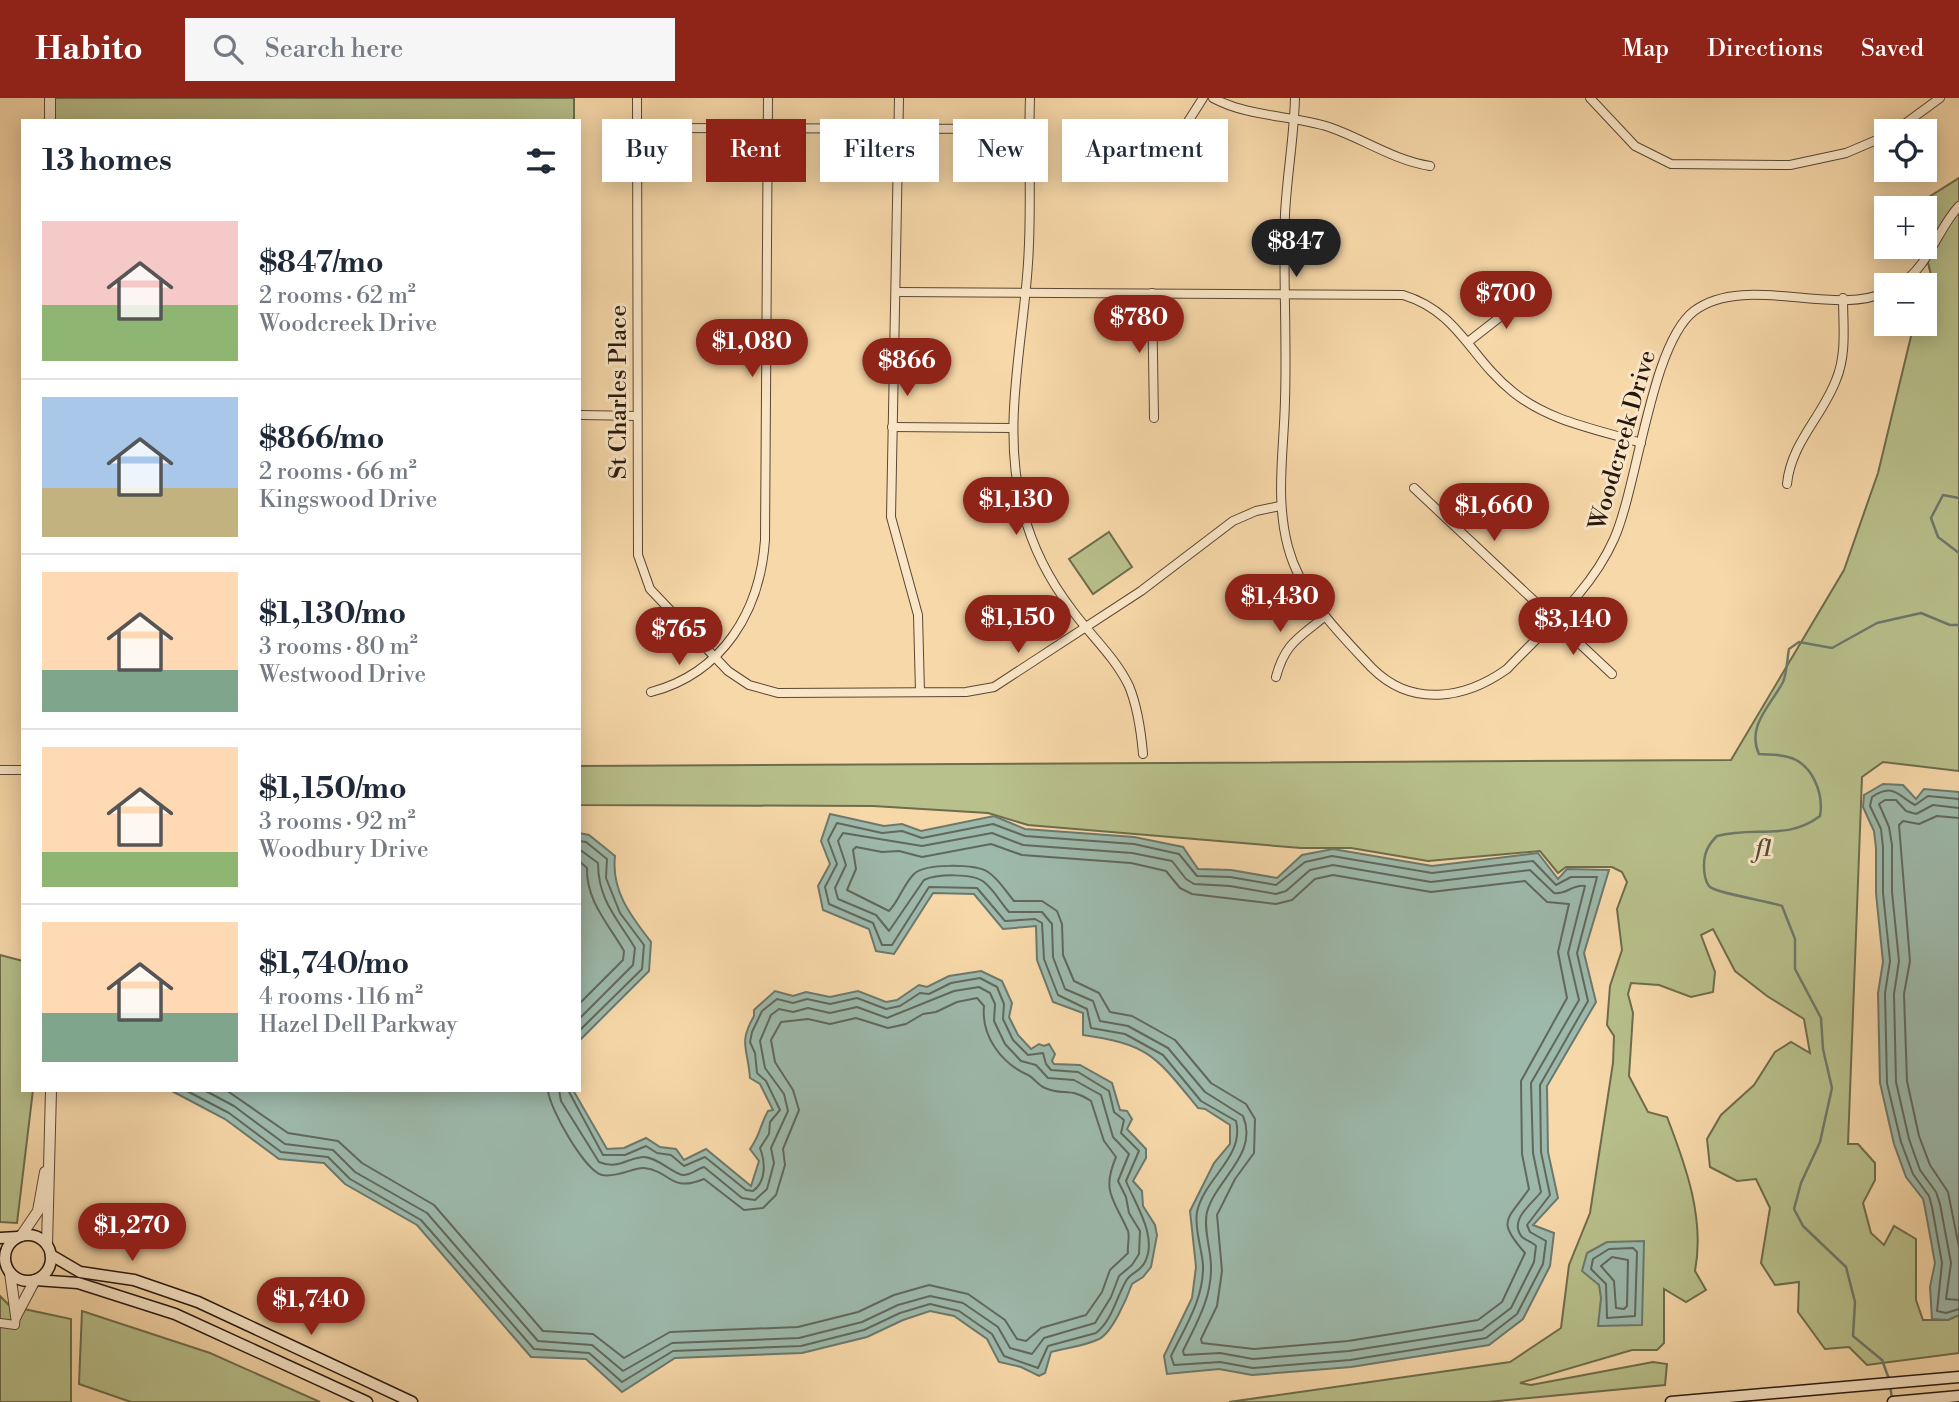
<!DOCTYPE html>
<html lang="en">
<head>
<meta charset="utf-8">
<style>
  :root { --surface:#fff; --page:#f6f6f7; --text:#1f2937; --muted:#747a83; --line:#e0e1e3; --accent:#8f2418 }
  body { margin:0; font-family:"Libre Bodoni",serif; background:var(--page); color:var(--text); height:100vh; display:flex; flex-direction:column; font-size:26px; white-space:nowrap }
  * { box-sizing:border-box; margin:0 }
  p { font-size:23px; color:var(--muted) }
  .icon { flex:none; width:38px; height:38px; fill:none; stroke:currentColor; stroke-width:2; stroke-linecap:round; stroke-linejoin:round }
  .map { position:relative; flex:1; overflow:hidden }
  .details { position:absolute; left:21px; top:21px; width:560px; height:973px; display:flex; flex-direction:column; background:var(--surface); border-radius:0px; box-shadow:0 4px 18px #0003 }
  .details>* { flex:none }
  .banner { position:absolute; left:602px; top:21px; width:665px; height:63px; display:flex; gap:14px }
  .buttons { position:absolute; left:1874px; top:21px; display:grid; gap:14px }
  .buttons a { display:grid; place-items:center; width:63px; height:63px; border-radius:0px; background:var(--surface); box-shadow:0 4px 18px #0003; font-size:35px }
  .price { position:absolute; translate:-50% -60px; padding:0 16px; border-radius:24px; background:var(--accent); color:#fff; font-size:23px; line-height:46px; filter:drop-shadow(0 2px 4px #0008) }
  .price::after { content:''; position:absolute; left:50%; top:42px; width:21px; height:16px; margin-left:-10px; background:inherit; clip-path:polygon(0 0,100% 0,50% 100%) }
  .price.current { background:#222; color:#fff }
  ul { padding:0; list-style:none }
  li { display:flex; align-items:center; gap:21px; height:175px; padding:0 21px }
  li+li { border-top:2px solid var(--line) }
  li span { display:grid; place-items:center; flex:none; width:196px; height:140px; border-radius:0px; color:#555 }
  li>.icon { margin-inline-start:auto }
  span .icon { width:84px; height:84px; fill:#fffc; stroke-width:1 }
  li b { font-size:30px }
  h2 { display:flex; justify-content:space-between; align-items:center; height:84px; padding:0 21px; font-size:30px }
  .pill { padding:0 24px; border-radius:0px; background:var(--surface); box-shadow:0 4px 18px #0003; font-size:24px; line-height:63px }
  .pill.current { background:var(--accent); color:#fff }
  header { display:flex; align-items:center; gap:42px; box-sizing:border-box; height:98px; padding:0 35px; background:var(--accent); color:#fff }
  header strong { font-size:33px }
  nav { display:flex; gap:38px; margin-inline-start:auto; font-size:24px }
  .search { width:490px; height:63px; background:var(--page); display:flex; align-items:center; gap:18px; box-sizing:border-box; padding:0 24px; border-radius:0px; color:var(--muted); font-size:26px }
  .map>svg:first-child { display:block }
  .green { fill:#b8c08b; stroke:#6e6c4c; stroke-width:2 }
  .water { fill:#9db9ab; stroke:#6d786c; stroke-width:2 }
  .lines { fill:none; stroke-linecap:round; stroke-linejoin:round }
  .shore { stroke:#61685c; stroke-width:2 }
  .stream { stroke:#6d786c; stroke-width:2.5 }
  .minor-casing { stroke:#5a4735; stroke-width:10 }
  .tertiary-casing { stroke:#5a4735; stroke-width:12 }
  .secondary-casing { stroke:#25170e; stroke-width:13 }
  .minor { stroke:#fae6c7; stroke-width:8 }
  .tertiary { stroke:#fae6c7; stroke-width:10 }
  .secondary { stroke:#fae6c7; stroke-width:10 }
  .labels { text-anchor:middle; stroke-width:6; stroke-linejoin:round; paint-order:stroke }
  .street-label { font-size:24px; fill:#25170e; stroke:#fae6c7 }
  .park-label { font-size:24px; font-style:italic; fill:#514a34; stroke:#fae6c7 }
</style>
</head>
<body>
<header>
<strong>Habito</strong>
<div class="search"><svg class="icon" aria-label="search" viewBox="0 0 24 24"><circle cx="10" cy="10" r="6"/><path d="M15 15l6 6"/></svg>Search here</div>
<nav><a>Map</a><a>Directions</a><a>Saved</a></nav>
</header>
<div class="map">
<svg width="1959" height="1304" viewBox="0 0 1959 1304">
  <rect width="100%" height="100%" fill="#f7d8a9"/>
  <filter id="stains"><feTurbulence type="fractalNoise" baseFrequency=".00286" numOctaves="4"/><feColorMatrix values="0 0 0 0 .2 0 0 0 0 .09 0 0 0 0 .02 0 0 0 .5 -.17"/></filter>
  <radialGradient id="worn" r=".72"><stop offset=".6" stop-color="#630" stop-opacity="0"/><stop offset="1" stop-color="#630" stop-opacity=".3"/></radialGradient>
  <g class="green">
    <rect x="52" y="0" width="522" height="23"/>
    <path d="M1959 80V673L1883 664 1862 679 1848 1046H1858L1875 1065V1082L1863 1105 1871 1135 1884 1147 1894 1128 1916 1141V1202L1923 1222H1948L1959 1217V1255L1867 1267 1849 1249 1825 1251 1798 1214 1799 1184 1775 1187 1761 1165 1770 1110 1756 1081 1737 1083 1710 1069 1707 1041 1721 1017 1754 987 1775 954 1791 944 1810 955 1804 921 1767 898 1735 873 1713 831 1701 837 1715 874 1713 894 1691 899 1659 887 1631 885 1628 896 1633 915 1629 978 1648 1014 1667 1019C1686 1068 1705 1121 1695 1173L1706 1192 1686 1204 1664 1191V1245L1657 1252H1632L1520 1285 1531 1287 1653 1264 1667 1266 1665 1287 1488 1304H1229L1510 1264 1561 1230 1569 1167 1590 1115 1613 965 1614 938 1607 927 1610 888 1622 852 1617 811 1627 784 1622 774 1612 769H1566L1558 775 1540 753 1428 763 1351 750H1301L1028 727 988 715 873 708 579 707V668L1731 662 1844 472 1878 375 1913 230 1914 226H1925V199L1932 181 1924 149V102Z"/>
    <polygon points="1109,434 1132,469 1093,496 1069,461"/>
    <polygon points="0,857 23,863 23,992 33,992 17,1125 0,1124"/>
    <polygon points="0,1198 10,1208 71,1221 71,1304 0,1304"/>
    <polygon points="82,1213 210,1255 320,1304 131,1304 79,1286"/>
  </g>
  <g class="water">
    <polygon points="1883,686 1903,687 1916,701 1924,691 1959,694 1959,1217 1948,1222 1932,1221 1930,1189 1935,1165 1925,1110 1923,1101 1906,1079 1894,1046 1880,985 1878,895 1883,864 1876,795 1876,750 1874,733 1863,709 1864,697"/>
    <path d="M830 716 884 728 902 726 921 733 994 718 1025 731 1134 739 1183 749 1198 771 1231 772 1277 780 1302 757 1333 751 1432 768 1538 755 1558 781 1567 771 1609 772 1584 855 1596 904 1547 988 1548 1054 1558 1100 1533 1127 1554 1135 1550 1168 1523 1221 1489 1247 1351 1269 1252 1277 1219 1271 1167 1276 1164 1258 1192 1200 1196 1169 1190 1113 1214 1065 1230 1046V1027L1205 1011 1198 1010C1157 960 1150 946 1083 937V915L1053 904 1037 862 1036 828 1003 831 974 796 933 795 894 856 876 853 869 831 823 812 818 788 830 766 821 743Z"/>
    <path d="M579 735 589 737 615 758C611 793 631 818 651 844L649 873 579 943Z"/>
    <path d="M981 873 1002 883 1012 905 1009 919 1018 937 1031 951 1039 946 1044 948 1049 946 1055 956 1052 963 1054 966 1080 967 1112 985 1120 1012 1127 1013 1132 1021 1127 1031 1146 1051V1060L1133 1083 1142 1093 1143 1108 1155 1127 1157 1137 1151 1169 1143 1179 1132 1186C1127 1200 1112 1235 1099 1241 1085 1248 1066 1250 1051 1254L1045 1275 1039 1278 1021 1269 999 1264 987 1241 954 1218 930 1213 903 1222 867 1239 802 1255 675 1260 622 1294 586 1261 531 1259 417 1127 345 1086 324 1065 279 1061 225 1021 170 992H573L607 1051 624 1050 646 1040 660 1049 676 1051 684 1062 706 1051 751 1088 759 1063 750 1051C760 1038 760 1027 768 1013L773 1012 760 986 750 980C748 950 738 946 754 918V912L775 893 793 898 806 894 830 899 858 893 886 904 897 902 919 887 927 889 949 878Z"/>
    <polygon points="1644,1143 1642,1227 1598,1228 1601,1200 1599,1187 1582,1173 1587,1155 1607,1144"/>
  </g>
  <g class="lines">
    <g class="shore">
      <path d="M1959 701 1928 698 1915 707C1899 699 1894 684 1872 699L1870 708 1881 731 1883 749V795L1890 863 1885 895 1887 985 1901 1044 1913 1076 1929 1098 1932 1109 1942 1165 1937 1213 1946 1215 1959 1211"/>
      <polyline points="1959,710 1933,707 1916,716 1906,713 1896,702 1885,702 1879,706 1889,729 1892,747 1892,794 1899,863 1894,896 1896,984 1909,1041 1920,1072 1936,1094 1940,1106 1951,1165 1946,1201 1959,1202"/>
      <polyline points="1959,720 1937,718 1919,726 1903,723 1899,727 1910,863 1904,896 1907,983 1919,1038 1930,1067 1948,1094 1959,1149"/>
      <path d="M837 725 882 735 902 733 922 740 993 726 1025 738 1134 746 1179 756 1197 778 1230 779 1276 787 1305 764 1332 758 1432 775 1533 763 1556 787 1571 779H1597L1577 855 1588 903 1540 987 1541 1054 1550 1097 1527 1127 1530 1134 1546 1143 1543 1166 1517 1216 1486 1240 1350 1262 1253 1270 1220 1264 1174 1267 1171 1258C1185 1229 1204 1201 1203 1167 1202 1151 1194 1130 1197 1114 1204 1080 1245 1059 1236 1023L1201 1003 1163 957 1125 936 1091 930 1087 911 1058 897 1044 861 1042 825 1035 821 1005 823 977 790 929 789 892 847H882L873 825 829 806 825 789 837 766 828 742Z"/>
      <path d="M843 735 922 748 992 735 1023 747 1132 755 1172 763 1186 781 1194 786 1230 788 1276 796 1286 793 1310 772 1333 767 1431 784 1530 772 1554 795C1567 797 1572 786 1585 788L1568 855 1579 902 1531 985 1533 1055 1541 1094C1532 1106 1508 1122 1522 1139 1527 1143 1533 1144 1536 1148L1534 1164 1511 1210 1482 1232 1349 1253 1253 1261 1220 1255 1184 1257 1183 1253C1196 1226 1212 1200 1211 1168 1211 1152 1203 1130 1207 1114 1216 1081 1259 1056 1243 1018L1205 994 1168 950 1128 928 1100 923 1093 903 1065 891 1053 859 1052 826 1042 814H1009C1001 805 994 792 984 784 973 775 936 776 924 782L889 833 876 817 838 801 835 790 846 767 838 743Z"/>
      <polyline points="579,743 586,744 607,761 606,780 620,815 644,847 642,871 579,933"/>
      <path d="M991 746 1022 757 1131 765 1166 773 1180 790 1192 796 1276 806 1292 802 1315 781 1333 777 1431 794 1525 783 1547 804 1569 806 1558 854 1567 900 1521 983 1522 1056 1529 1091C1507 1123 1496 1122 1525 1155L1502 1204 1478 1222 1348 1243 1254 1251 1202 1245 1201 1241 1217 1208 1222 1173 1217 1117 1235 1081 1254 1055 1255 1021 1246 1006 1211 985 1175 942 1132 918 1110 914 1099 895 1074 883 1063 857 1062 826 1057 813 1042 803H1014C1006 794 999 781 988 774 975 766 925 765 914 776 903 787 899 803 889 813L847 792 856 771 853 752 856 749 882 754 899 753 922 759Z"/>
      <path d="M579 751 598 765C598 802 617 820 635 850L633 867 579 921"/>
      <path d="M579 763 587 770C586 803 609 827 624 853L623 862 579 906"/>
      <path d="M185 992 229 1015 281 1054 328 1059 350 1081 421 1122 534 1251 589 1255 622 1284 673 1253 801 1248 864 1232 900 1215 930 1206 959 1213 992 1236 1004 1258 1038 1270 1048 1248 1096 1235C1112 1223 1116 1200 1126 1183 1130 1175 1140 1174 1145 1164 1158 1138 1135 1106 1126 1083L1139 1053 1121 1035 1124 1022 1114 1014 1109 993 1078 974 1051 972 1046 966 1043 955 1028 957 1013 942 1003 921 1004 906 997 889 980 880 951 885 929 896 920 895 900 908 886 911 857 900 830 906 807 901 793 905 777 901 762 913 752 934 750 944 755 955 757 975 766 983 780 1012 770 1024 769 1036 760 1050C765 1063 767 1083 753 1093L746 1092 705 1059 684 1068 671 1057 657 1055 646 1048 625 1057H603L568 992"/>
      <path d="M204 992 234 1008 285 1046 333 1052 355 1074 427 1115 538 1243 592 1247 623 1273 672 1245 799 1240 862 1224 898 1207 930 1198 963 1205 998 1229 1010 1250 1032 1256 1044 1240 1095 1225 1111 1199 1119 1178 1132 1167 1139 1156 1140 1133 1129 1115 1126 1099 1118 1083 1129 1056 1113 1039 1101 997 1074 982 1048 980 1036 967 1021 963 1005 946 994 923 995 906 990 895 979 889 954 893 887 920 857 909 830 915 808 910 793 914 779 911 771 917 760 943 765 970 784 996 788 1013 771 1050 774 1065 767 1091 755 1102 742 1100 704 1069C697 1071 691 1077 683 1077 674 1076 655 1058 643 1059 627 1060 618 1072 599 1064L561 1003 559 992"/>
      <path d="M226 992 288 1035 338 1043 362 1065 434 1107 543 1233 593 1236 624 1260 670 1234 798 1229 858 1214 894 1197 929 1187 968 1196 1005 1222 1017 1241 1026 1243 1041 1230 1086 1217 1102 1194 1110 1172 1128 1155C1127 1148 1130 1139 1128 1133 1114 1101 1101 1094 1116 1059L1104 1043 1091 1003C1071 989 1063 998 1045 990 1038 987 1034 980 1028 977 1001 965 981 938 984 908L977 900 957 904 936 914 923 916 906 926 888 930 856 920 830 926 808 921 781 924 771 942 775 964 793 992 799 1012 783 1051 785 1067 776 1097 763 1110 744 1112 704 1081C669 1095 672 1073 644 1070 634 1069 618 1080 602 1077 585 1073 549 1010 548 992"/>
      <polygon points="1633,1150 1637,1154 1635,1218 1607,1220 1606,1186 1591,1171 1593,1161 1609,1151"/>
      <polygon points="1612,1159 1628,1162 1627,1208 1624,1211 1616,1210 1614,1183 1601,1168"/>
    </g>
    <g class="stream">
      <polyline points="1959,400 1943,397 1931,420 1938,439 1959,455"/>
      <path d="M1889 1281 1882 1262 1853 1238 1855 1204 1846 1169 1803 1128 1794 1111 1801 1085 1820 1044 1832 990 1823 951 1821 920 1795 871V841L1782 808C1769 803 1714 795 1709 788 1705 783 1704 774 1704 767 1704 755 1708 747 1717 738 1756 728 1787 743 1820 718 1824 695 1812 665 1788 659 1779 656 1768 657 1759 656 1746 628 1771 607 1783 584 1787 575 1787 561 1789 551L1799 544 1832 550 1877 525 1921 515 1950 527H1959"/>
      <polyline points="1890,1287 1892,1301"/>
    </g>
    <g class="minor-casing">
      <g id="minor">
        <polyline points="637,0 638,457 650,491 728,573 749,587 778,595 966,594 994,589 1141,493 1233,423 1256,413 1280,408"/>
        <polyline points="899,0 891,419 918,517 920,594"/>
        <path d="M1030 0C1028 55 1032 110 1028 165 1023 247 1001 330 1023 413 1032 448 1050 483 1072 512 1091 538 1115 559 1129 588 1138 610 1141 633 1143 656"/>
        <path d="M1213 0C1248 19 1291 17 1329 29 1364 41 1393 62 1430 68"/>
        <path d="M1295 0C1294 39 1287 77 1285 116 1283 178 1287 240 1285 302 1284 352 1275 400 1288 449 1301 498 1339 535 1372 570 1412 610 1465 601 1507 571 1545 531 1591 493 1614 441 1638 387 1651 246 1694 213 1744 175 1835 219 1886 194"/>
        <polyline points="1590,0 1635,48 1671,66 1790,67 1846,55 1886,38"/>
        <polyline points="637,30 1029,31"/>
        <polyline points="1895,33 1940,0"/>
        <polyline points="1161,66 1203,0"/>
        <path d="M1899 187C1929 169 1936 133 1959 108"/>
        <path d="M896 194 1403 197C1459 214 1470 260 1513 294 1550 324 1597 331 1641 345"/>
        <polyline points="1152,195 1154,320"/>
        <polyline points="1468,244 1527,198"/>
        <polyline points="582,317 637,318"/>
        <polyline points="892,329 1012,330"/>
        <path d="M1787 386C1791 345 1822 319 1836 282 1847 256 1843 227 1843 200"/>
        <polyline points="1414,390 1612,576"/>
        <path d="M1276 579C1285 545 1299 540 1324 519"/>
        <path d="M651 594C723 575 760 513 765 442L768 0"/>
        <polyline points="0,672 23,672"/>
        <polyline points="0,1225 15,1227 16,1218"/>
      </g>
    </g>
    <g class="tertiary-casing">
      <g id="tertiary">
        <polyline points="50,0 50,23"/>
        <polyline points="21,1138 38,1113 45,1074"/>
        <polyline points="47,1147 51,992"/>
        <polyline points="10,1175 16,1218"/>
        <polyline points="16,1218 35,1182"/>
      </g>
    </g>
    <g class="secondary-casing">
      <g id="secondary">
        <circle cx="28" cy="1160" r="23"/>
        <polyline points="0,1140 18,1139"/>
        <polyline points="51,1157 80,1174 134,1182 198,1204 412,1304"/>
        <polyline points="35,1182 78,1185 175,1216 367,1304"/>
        <polyline points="1671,1304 1959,1279"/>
        <polyline points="1893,1304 1959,1298"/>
      </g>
    </g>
    <use href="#minor" class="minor"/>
    <use href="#tertiary" class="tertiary"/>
    <use href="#secondary" class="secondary"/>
  </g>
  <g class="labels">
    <g class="street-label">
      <text transform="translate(618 294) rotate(-90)" y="8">St Charles Place</text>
      <text transform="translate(1622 342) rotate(-74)" y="8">Woodcreek Drive</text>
    </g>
    <g class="park-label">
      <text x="1763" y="758">f1</text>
    </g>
  </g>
  <rect width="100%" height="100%" filter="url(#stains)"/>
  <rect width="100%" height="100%" fill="url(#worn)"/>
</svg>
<div class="buttons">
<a><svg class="icon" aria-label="locate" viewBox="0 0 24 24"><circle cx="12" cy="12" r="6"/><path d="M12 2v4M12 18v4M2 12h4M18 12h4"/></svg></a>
<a>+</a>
<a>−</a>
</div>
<b class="price current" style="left:1296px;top:181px">$847</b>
<b class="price" style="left:1506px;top:233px">$700</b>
<b class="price" style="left:1139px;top:257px">$780</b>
<b class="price" style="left:752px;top:281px">$1,080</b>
<b class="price" style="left:907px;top:300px">$866</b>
<b class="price" style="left:1016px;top:439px">$1,130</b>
<b class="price" style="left:1494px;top:445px">$1,660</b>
<b class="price" style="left:1280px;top:536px">$1,430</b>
<b class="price" style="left:1018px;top:557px">$1,150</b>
<b class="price" style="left:1573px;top:559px">$3,140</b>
<b class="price" style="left:679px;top:569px">$765</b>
<b class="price" style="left:132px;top:1165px">$1,270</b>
<b class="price" style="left:311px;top:1239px">$1,740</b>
<div class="banner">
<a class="pill">Buy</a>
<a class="pill current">Rent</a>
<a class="pill">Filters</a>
<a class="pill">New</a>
<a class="pill">Apartment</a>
</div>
<section class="details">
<h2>13 homes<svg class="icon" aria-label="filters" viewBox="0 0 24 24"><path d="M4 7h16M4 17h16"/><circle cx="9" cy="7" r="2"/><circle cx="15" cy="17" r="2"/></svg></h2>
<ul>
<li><span style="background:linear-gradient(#f6c9c9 60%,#8fb573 0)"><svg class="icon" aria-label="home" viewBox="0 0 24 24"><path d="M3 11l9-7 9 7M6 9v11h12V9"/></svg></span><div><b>$847/mo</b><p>2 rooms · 62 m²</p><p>Woodcreek Drive</p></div></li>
<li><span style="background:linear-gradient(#a9c7e8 65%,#c2b280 0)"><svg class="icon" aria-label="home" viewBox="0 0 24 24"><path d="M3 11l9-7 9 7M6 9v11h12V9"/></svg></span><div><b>$866/mo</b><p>2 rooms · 66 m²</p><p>Kingswood Drive</p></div></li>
<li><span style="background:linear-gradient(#ffd9b3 70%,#7fa58c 0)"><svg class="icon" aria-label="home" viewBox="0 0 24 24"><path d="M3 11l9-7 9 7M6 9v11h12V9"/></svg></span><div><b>$1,130/mo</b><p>3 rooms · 80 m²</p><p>Westwood Drive</p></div></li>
<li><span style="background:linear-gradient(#ffd9b3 75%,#8fb573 0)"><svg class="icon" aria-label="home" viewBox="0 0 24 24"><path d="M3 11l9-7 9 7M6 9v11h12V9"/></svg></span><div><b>$1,150/mo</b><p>3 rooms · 92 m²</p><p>Woodbury Drive</p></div></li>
<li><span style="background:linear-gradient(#ffd9b3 65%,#7fa58c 0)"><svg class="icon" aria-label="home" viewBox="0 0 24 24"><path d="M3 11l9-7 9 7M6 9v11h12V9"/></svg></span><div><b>$1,740/mo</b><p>4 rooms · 116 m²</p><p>Hazel Dell Parkway</p></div></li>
</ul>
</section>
</div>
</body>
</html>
